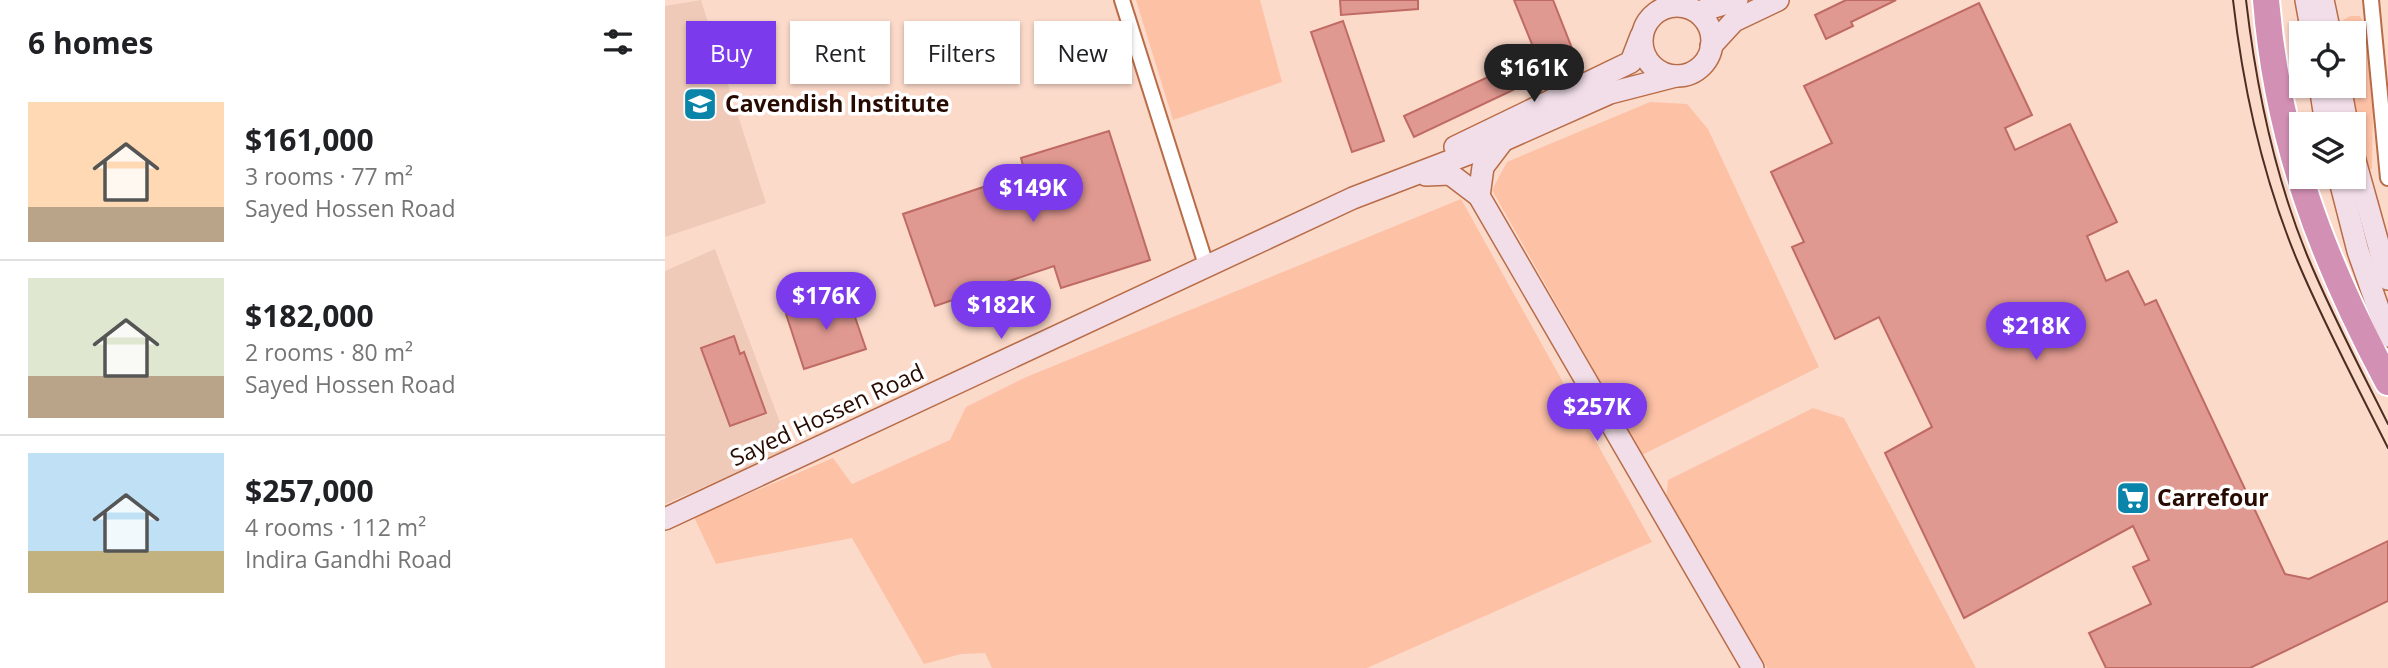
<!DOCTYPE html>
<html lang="en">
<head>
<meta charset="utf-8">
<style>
  :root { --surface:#fff; --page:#f6f6f6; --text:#202124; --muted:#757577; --line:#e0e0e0; --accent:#7c3aed }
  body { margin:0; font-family:"Open Sans",sans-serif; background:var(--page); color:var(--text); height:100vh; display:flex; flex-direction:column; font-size:26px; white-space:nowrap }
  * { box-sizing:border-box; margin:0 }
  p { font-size:23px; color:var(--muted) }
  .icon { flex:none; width:38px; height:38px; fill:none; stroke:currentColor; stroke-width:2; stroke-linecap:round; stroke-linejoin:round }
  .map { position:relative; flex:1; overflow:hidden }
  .sheet { display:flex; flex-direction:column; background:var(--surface); width:665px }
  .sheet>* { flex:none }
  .top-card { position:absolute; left:21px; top:21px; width:665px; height:63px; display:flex; gap:14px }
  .fabs { position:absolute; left:1624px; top:21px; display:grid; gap:14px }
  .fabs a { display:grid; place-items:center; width:77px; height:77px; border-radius:0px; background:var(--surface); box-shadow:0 2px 5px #0004; font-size:35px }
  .price { position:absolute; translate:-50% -60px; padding:0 16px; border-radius:24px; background:var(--accent); color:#fff; font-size:23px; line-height:46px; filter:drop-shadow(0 2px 4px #0008) }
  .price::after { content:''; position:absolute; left:50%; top:42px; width:21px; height:16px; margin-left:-10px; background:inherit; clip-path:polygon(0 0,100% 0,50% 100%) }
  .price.selected { background:#222; color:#fff }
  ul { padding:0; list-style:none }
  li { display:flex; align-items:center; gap:21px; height:175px; padding:0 28px }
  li+li { border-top:2px solid var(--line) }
  li span { display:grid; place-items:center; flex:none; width:196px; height:140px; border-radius:0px; color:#555 }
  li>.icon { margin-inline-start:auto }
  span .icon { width:84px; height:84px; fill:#fffc; stroke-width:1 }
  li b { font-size:30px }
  h2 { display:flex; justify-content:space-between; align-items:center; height:84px; padding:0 28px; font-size:30px }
  .tag { padding:0 24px; border-radius:0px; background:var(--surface); box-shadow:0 2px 5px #0004; font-size:24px; line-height:63px }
  .tag.selected { background:var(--accent); color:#fff }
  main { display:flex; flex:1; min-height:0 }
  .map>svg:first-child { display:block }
  .built { fill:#f0cab9 }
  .green { fill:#fdc1a6 }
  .building { fill:#e09991; stroke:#bf6a63; stroke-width:2 }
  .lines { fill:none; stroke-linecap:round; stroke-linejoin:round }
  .street-casing { stroke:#b86c47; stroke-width:18 }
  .secondary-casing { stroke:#b86c47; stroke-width:24 }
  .highway-casing { stroke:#fff; stroke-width:30 }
  .street { stroke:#fff; stroke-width:14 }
  .secondary { stroke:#f2dee9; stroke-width:21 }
  .highway { stroke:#d390b5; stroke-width:26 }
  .tram { stroke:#4b2d22; stroke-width:2 }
  .labels { text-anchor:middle; stroke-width:7; stroke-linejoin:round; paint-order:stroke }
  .poi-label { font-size:23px; font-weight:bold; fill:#270a00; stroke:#fff; text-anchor:start }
  .street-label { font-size:23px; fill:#270a00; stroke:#fff }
</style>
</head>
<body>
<main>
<section class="sheet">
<h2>6 homes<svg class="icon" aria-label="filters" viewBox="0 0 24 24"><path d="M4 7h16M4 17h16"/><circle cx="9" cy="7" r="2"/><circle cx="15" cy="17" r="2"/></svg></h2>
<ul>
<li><span style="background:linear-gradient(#ffd9b3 75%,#b9a48a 0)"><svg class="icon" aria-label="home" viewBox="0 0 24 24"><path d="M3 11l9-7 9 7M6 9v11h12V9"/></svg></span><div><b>$161,000</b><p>3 rooms · 77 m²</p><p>Sayed Hossen Road</p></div></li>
<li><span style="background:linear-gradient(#dfe7d0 70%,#b9a48a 0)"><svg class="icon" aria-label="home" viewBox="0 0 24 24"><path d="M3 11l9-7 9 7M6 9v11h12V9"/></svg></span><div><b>$182,000</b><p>2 rooms · 80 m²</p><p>Sayed Hossen Road</p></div></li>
<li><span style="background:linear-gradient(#bfe0f5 70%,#c2b280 0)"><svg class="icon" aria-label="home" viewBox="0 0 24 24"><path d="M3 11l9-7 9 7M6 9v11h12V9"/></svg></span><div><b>$257,000</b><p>4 rooms · 112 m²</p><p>Indira Gandhi Road</p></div></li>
</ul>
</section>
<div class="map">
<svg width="1723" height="668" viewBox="0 0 1723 668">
  <rect width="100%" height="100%" fill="#fcdaca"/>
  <g class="built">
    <polygon points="36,0 101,203 0,237 0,6"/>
    <polygon points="50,249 125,449 0,504 0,271"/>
  </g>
  <g class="green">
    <polygon points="471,0 595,0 617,82 508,120"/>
    <polygon points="1685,16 1695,16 1700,25 1708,101 1707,169 1700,169 1683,94 1682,86 1689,86 1689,33 1677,33 1678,20"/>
    <polygon points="985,102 1022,104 1043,129 1154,367 977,455 827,190 842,162"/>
    <polygon points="796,199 987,542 702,668 327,668 320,653 296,654 259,664 187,538 51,564 29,517 168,458 187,484 285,440 301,407 359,378"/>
    <polygon points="1148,408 1179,418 1311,668 1102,668 1001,500 1003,480"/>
  </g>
  <g class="building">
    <polygon points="675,0 753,0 753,9 676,15"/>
    <polygon points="849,0 888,0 910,56 877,69"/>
    <polygon points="1181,0 1231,0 1186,22 1188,26 1161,39 1150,15"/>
    <polygon points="1314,3 1367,115 1340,128 1350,150 1405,124 1452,222 1422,236 1441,281 1463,271 1480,305 1491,300 1620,574 1644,579 1723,541 1723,601 1585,668 1441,668 1424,633 1486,604 1468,567 1484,560 1468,526 1299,618 1220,453 1267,427 1214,317 1170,339 1127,247 1139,242 1106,172 1167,143 1139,86"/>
    <polygon points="678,21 719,141 687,152 646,32"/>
    <polygon points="838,70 848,90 749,137 739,116"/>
    <polygon points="444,131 485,260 396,288 389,266 270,306 238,214 360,173 356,158"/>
    <polygon points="182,294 201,349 139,369 121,314"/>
    <polygon points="69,336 75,354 79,352 101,413 65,426 36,348"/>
  </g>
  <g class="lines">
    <g class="street-casing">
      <g id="street">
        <polyline points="457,0 542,268"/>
        <polyline points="1706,0 1723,178"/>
      </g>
    </g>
    <g class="secondary-casing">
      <g id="secondary">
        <polyline points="1641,0 1647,33"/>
        <polyline points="1658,0 1665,33"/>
        <circle cx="1012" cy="41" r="35"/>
        <polyline points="1033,12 1072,0"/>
        <polyline points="1046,46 1069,21 1113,0"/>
        <polyline points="1655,86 1661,124"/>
        <polyline points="1675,86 1682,124"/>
        <polyline points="790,147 966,62 976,36"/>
        <polyline points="1689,157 1723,279"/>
        <polyline points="761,175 785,174 814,196 1088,668"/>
        <polyline points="1674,177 1693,251 1723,336"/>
        <polyline points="814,196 818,167 837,142"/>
        <polyline points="0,519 688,198 837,141 945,93 1011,76"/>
      </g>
    </g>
    <g class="highway-casing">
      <path id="highway" d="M1601 0C1612 140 1657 259 1723 382"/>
    </g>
    <use href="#street" class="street"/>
    <use href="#secondary" class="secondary"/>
    <use href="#highway" class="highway"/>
    <g class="tram">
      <path d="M1568 0C1578 88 1598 178 1632 260 1659 324 1692 386 1723 448"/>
      <path d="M1581 0C1591 86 1609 174 1642 255 1666 313 1695 368 1723 424"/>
    </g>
  </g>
  <defs>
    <g id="school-square" transform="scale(1.75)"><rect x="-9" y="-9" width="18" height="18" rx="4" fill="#0a85a9" stroke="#fff"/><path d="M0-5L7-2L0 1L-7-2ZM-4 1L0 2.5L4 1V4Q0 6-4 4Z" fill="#fff"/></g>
    <g id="supermarket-square" transform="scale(1.75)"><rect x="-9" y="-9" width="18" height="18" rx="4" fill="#0a85a9" stroke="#fff"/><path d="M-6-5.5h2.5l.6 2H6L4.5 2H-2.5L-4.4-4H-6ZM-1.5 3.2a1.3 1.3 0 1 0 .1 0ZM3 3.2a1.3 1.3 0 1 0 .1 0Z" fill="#fff"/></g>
  </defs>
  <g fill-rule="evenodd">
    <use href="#school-square" x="35" y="104"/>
    <use href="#supermarket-square" x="1468" y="498"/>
  </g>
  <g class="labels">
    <g class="poi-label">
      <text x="60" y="112">Cavendish Institute</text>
      <text x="1492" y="506">Carrefour</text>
    </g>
    <g class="street-label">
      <text transform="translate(162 415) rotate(-25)" y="8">Sayed Hossen Road</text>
    </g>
  </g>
</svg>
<div class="fabs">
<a><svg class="icon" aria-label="locate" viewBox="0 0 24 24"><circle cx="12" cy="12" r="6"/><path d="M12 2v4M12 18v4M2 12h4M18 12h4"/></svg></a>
<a><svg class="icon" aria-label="layers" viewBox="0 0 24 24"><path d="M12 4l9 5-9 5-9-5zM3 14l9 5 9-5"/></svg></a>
</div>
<b class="price selected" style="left:869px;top:104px">$161K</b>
<b class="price" style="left:368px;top:224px">$149K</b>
<b class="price" style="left:161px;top:332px">$176K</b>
<b class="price" style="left:336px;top:341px">$182K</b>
<b class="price" style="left:1371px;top:362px">$218K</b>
<b class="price" style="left:932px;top:443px">$257K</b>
<div class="top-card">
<a class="tag selected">Buy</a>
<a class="tag">Rent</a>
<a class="tag">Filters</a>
<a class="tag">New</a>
</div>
</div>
</main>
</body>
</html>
